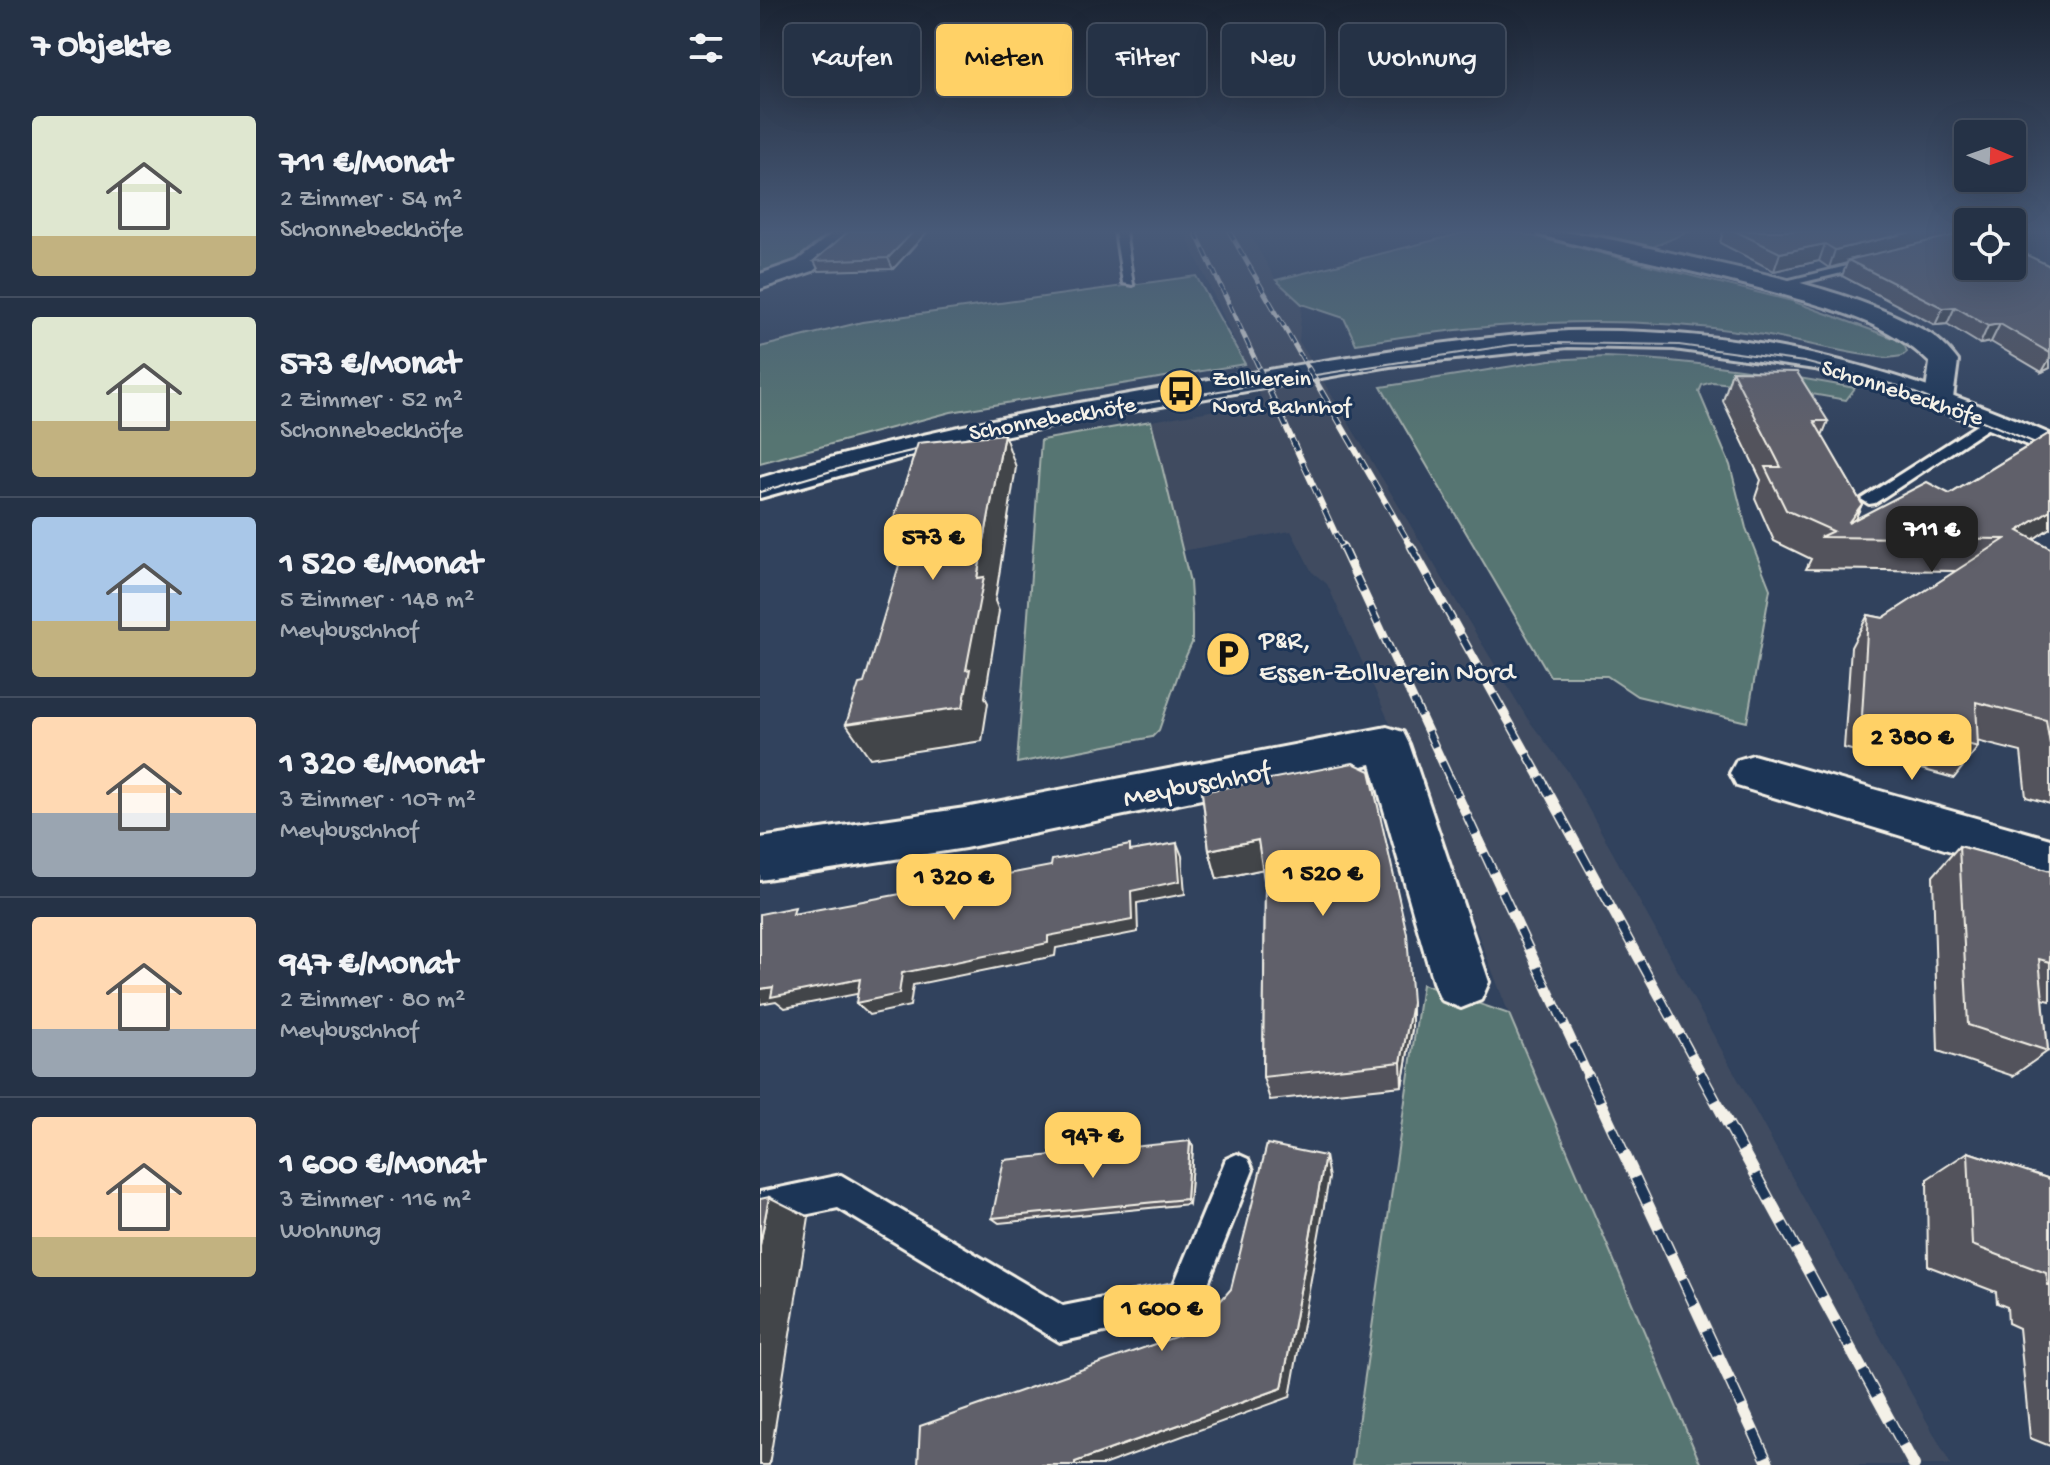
<!DOCTYPE html>
<html lang="de">
<head>
<meta charset="utf-8">
<style>
  :root { --surface:#253246; --page:#2d3a4d; --text:#f1f3f6; --muted:#a3aab3; --line:#424d5f; --accent:#ffd166 }
  body { margin:0; font-family:"Gochi Hand",sans-serif; background:var(--page); color:var(--text); height:100vh; display:flex; flex-direction:column; font-size:30px; white-space:nowrap }
  * { box-sizing:border-box; margin:0 }
  p { font-size:26px; color:var(--muted) }
  .icon { flex:none; width:44px; height:44px; fill:none; stroke:currentColor; stroke-width:2; stroke-linecap:round; stroke-linejoin:round }
  .map { position:relative; flex:1; overflow:hidden }
  .details { display:flex; flex-direction:column; background:var(--surface); width:760px }
  .details>* { flex:none }
  .banner { position:absolute; left:24px; top:24px; width:760px; height:72px; display:flex; gap:16px }
  .needle { width:52px; rotate:92deg }
  .buttons { position:absolute; left:1194px; top:120px; display:grid; gap:16px }
  .buttons a { display:grid; place-items:center; width:72px; height:72px; border-radius:8px; background:var(--surface); box-shadow:0 8px 32px #0002,0 0 0 2px var(--line); font-size:40px }
  .price { position:absolute; translate:-50% -68px; padding:0 18px; border-radius:16px; background:var(--accent); color:#111; font-size:26px; line-height:52px; filter:drop-shadow(0 2px 4px #0008) }
  .price::after { content:''; position:absolute; left:50%; top:48px; width:24px; height:18px; margin-left:-12px; background:inherit; clip-path:polygon(0 0,100% 0,50% 100%) }
  .price.on { background:#222; color:#fff }
  ul { padding:0; list-style:none }
  li { display:flex; align-items:center; gap:24px; height:200px; padding:0 32px }
  li+li { border-top:2px solid var(--line) }
  li span { display:grid; place-items:center; flex:none; width:224px; height:160px; border-radius:8px; color:#555 }
  li>.icon { margin-inline-start:auto }
  span .icon { width:96px; height:96px; fill:#fffc; stroke-width:1 }
  li b { font-size:34px }
  h2 { display:flex; justify-content:space-between; align-items:center; height:96px; padding:0 32px; font-size:34px }
  .pill { padding:0 28px; border-radius:8px; background:var(--surface); box-shadow:0 8px 32px #0002,0 0 0 2px var(--line); font-size:28px; line-height:72px }
  .pill.on { background:var(--accent); color:#111 }
  main { display:flex; flex:1; min-height:0 }
  .map>svg:first-child { display:block }
  .built { fill:#3f4b61 }
  .green { fill:#577472; stroke:#a6b2ad; stroke-width:2 }
  .lines { fill:none; stroke-linecap:round; stroke-linejoin:round }
  .service-casing { stroke:#f4f1e8; stroke-width:6 }
  .minor-casing { stroke:#f4f1e8; stroke-width:6 }
  .tertiary-casing { stroke:#f4f1e8; stroke-width:6 }
  .secondary-casing { stroke:#f4f1e8; stroke-width:6 }
  .service { fill:#1d3557; fill-rule:evenodd }
  .minor { fill:#1d3557; fill-rule:evenodd }
  .tertiary { fill:#1d3557; fill-rule:evenodd }
  .secondary { fill:#1d3557; fill-rule:evenodd }
  .tram { stroke:#f4f1e8; stroke-width:2 }
  .rail-far4-casing { stroke:#f4f1e8; stroke-width:5 }
  .rail-far3-casing { stroke:#f4f1e8; stroke-width:6 }
  .rail-far2-casing { stroke:#f4f1e8; stroke-width:9 }
  .rail-far1-casing { stroke:#f4f1e8; stroke-width:10 }
  .rail-casing { stroke:#f4f1e8; stroke-width:12 }
  .rail-far4 { stroke:#1d3557; stroke-width:3; stroke-dasharray:10; stroke-linecap:butt }
  .rail-far3 { stroke:#1d3557; stroke-width:4; stroke-dasharray:13; stroke-linecap:butt }
  .rail-far2 { stroke:#1d3557; stroke-width:6; stroke-dasharray:17; stroke-linecap:butt }
  .rail-far1 { stroke:#1d3557; stroke-width:7; stroke-dasharray:21; stroke-linecap:butt }
  .rail { stroke:#1d3557; stroke-width:9; stroke-dasharray:28; stroke-linecap:butt }
  .wall { fill:#53535b; stroke:#f4f1e8; stroke-width:2 }
  .shaded-wall { fill:#43444a; stroke:#f4f1e8; stroke-width:2 }
  .building { fill:#60616a; stroke:#f4f1e8; stroke-width:2 }
  .labels { text-anchor:middle; stroke-width:6; stroke-linejoin:round; paint-order:stroke }
  .far-poi-label { font-size:24px; fill:#f4f1e8; stroke:#1d3557; text-anchor:start }
  .far-street-label { font-size:24px; fill:#f4f1e8; stroke:#1d3557 }
  .poi-label { font-size:28px; fill:#f4f1e8; stroke:#1d3557; text-anchor:start }
  .street-label { font-size:28px; fill:#f4f1e8; stroke:#1d3557 }
</style>
</head>
<body>
<main>
<section class="details">
<h2>7 Objekte<svg class="icon" aria-label="filters" viewBox="0 0 24 24"><path d="M4 7h16M4 17h16"/><circle cx="9" cy="7" r="2"/><circle cx="15" cy="17" r="2"/></svg></h2>
<ul>
<li><span style="background:linear-gradient(#dfe7d0 75%,#c2b280 0)"><svg class="icon" aria-label="home" viewBox="0 0 24 24"><path d="M3 11l9-7 9 7M6 9v11h12V9"/></svg></span><div><b>711 €/Monat</b><p>2 Zimmer · 54 m²</p><p>Schonnebeckhöfe</p></div></li>
<li><span style="background:linear-gradient(#dfe7d0 65%,#c2b280 0)"><svg class="icon" aria-label="home" viewBox="0 0 24 24"><path d="M3 11l9-7 9 7M6 9v11h12V9"/></svg></span><div><b>573 €/Monat</b><p>2 Zimmer · 52 m²</p><p>Schonnebeckhöfe</p></div></li>
<li><span style="background:linear-gradient(#a9c7e8 65%,#c2b280 0)"><svg class="icon" aria-label="home" viewBox="0 0 24 24"><path d="M3 11l9-7 9 7M6 9v11h12V9"/></svg></span><div><b>1 520 €/Monat</b><p>5 Zimmer · 148 m²</p><p>Meybuschhof</p></div></li>
<li><span style="background:linear-gradient(#ffd9b3 60%,#9aa5b1 0)"><svg class="icon" aria-label="home" viewBox="0 0 24 24"><path d="M3 11l9-7 9 7M6 9v11h12V9"/></svg></span><div><b>1 320 €/Monat</b><p>3 Zimmer · 107 m²</p><p>Meybuschhof</p></div></li>
<li><span style="background:linear-gradient(#ffd9b3 70%,#9aa5b1 0)"><svg class="icon" aria-label="home" viewBox="0 0 24 24"><path d="M3 11l9-7 9 7M6 9v11h12V9"/></svg></span><div><b>947 €/Monat</b><p>2 Zimmer · 80 m²</p><p>Meybuschhof</p></div></li>
<li><span style="background:linear-gradient(#ffd9b3 75%,#c2b280 0)"><svg class="icon" aria-label="home" viewBox="0 0 24 24"><path d="M3 11l9-7 9 7M6 9v11h12V9"/></svg></span><div><b>1 600 €/Monat</b><p>3 Zimmer · 116 m²</p><p>Wohnung</p></div></li>
</ul>
</section>
<div class="map">
<svg width="1290" height="1465" viewBox="0 0 1290 1465">
  <rect width="100%" height="100%" fill="#31425d"/>
  <filter id="ink" filterUnits="userSpaceOnUse"><feTurbulence type="fractalNoise" baseFrequency=".0125" numOctaves="2"/><feDisplacementMap in="SourceGraphic" scale="16" xChannelSelector="R" yChannelSelector="G"/><feConvolveMatrix kernelMatrix="1 2 1 2 8 2 1 2 1" color-interpolation-filters="sRGB"/></filter>
  <g filter="url(#ink)">
    <polygon class="built" points="424,231 488,231 516,280 542,304 539,341 767,718 807,770 1191,1465 941,1465 749,1014 673,819 567,584 552,572 531,531 422,551 391,421 503,402"/>
    <g class="green">
      <polygon points="0,231 74,231 39,259 0,274"/>
      <path d="M711 231H752L1032 301 1136 339 1144 344 1147 352 1142 356 1128 358C1080 354 1032 338 984 332 853 314 726 322 596 344L584 318 542 304 516 280Z"/>
      <polygon points="828,231 930,231 893,247"/>
      <polygon points="436,276 485,364 191,412 0,463 0,347 102,322"/>
      <path d="M845 357C930 360 1012 372 1095 388L1086 400 1017 388 952 382 942 385 939 392 970 465 986 528 1010 589 987 722 877 696 847 676H790L621 387 790 360Z"/>
      <polygon points="391,421 430,582 432,615 432,643 420,669 399,730 392,737 257,763 281,440"/>
      <polygon points="662,984 749,1014 941,1465 592,1465"/>
    </g>
    <g class="lines">
      <g class="service-casing">
        <g id="service">
          <polygon points="355,231 365,231 373,285 363,283"/>
          <polygon points="1115,259 1121,262 1119,264 1015,289 1009,285"/>
          <polygon points="1231,416 1236,417 1236,423 1115,503 1109,504 1101,499"/>
          <polygon points="477,1154 488,1159 493,1170 437,1311 300,1342 78,1208 0,1224 0,1192 81,1175 303,1306 414,1284 466,1159"/>
        </g>
      </g>
      <g class="minor-casing">
        <g id="minor">
          <polygon points="75,231 99,231 53,271 0,289 0,274 37,261"/>
          <polygon points="627,727 643,732 649,744 729,982 721,1000 701,1008 681,1000 673,982 611,764 205,848 0,880 0,838 205,808"/>
          <polygon points="993,755 1290,839 1290,881 977,786 970,773 977,760"/>
        </g>
      </g>
      <g class="tertiary-casing">
        <path id="tertiary" d="M777 231C826 231 873 245 921 255 1003 274 1093 290 1167 332 1178 338 1190 350 1198 361L1193 398 1189 404 1179 407 1169 404 1165 398 1170 363C1130 323 1070 308 1017 293 938 271 858 256 780 235Z"/>
      </g>
      <g class="secondary-casing">
        <path id="secondary" d="M808 331C989 327 1125 364 1290 434V454L1148 397 1055 369 914 349 808 347 630 366 338 417 168 451 0 498V478C147 433 297 406 449 380 568 360 687 339 808 331Z"/>
      </g>
      <use href="#service" class="service"/>
      <use href="#minor" class="minor"/>
      <use href="#tertiary" class="tertiary"/>
      <use href="#secondary" class="secondary"/>
      <polyline class="tram" points="0,492 92,465 278,421 562,374 752,345 794,343 919,345 1044,362 1138,386 1290,449"/>
      <g class="rail-far4-casing">
        <g id="rail-far4">
          <polyline points="435,231 500,370"/>
          <polyline points="469,231 549,370"/>
        </g>
      </g>
      <g class="rail-far3-casing">
        <g id="rail-far3">
          <polyline points="499,368 582,548"/>
          <polyline points="548,368 652,548"/>
        </g>
      </g>
      <g class="rail-far2-casing">
        <g id="rail-far2">
          <polyline points="582,546 690,779"/>
          <polyline points="651,546 781,779"/>
        </g>
      </g>
      <g class="rail-far1-casing">
        <g id="rail-far1">
          <polyline points="689,777 829,1078"/>
          <polyline points="780,777 944,1078"/>
        </g>
      </g>
      <g class="rail-casing">
        <g id="rail">
          <polyline points="828,1076 1009,1465"/>
          <polyline points="942,1076 1154,1465"/>
        </g>
      </g>
      <use href="#rail-far4" class="rail-far4"/>
      <use href="#rail-far3" class="rail-far3"/>
      <use href="#rail-far2" class="rail-far2"/>
      <use href="#rail-far1" class="rail-far1"/>
      <use href="#rail" class="rail"/>
    </g>
    <g class="wall">
      <polygon points="89,231 168,231 133,269 59,271 54,261"/>
      <polygon points="963,231 1195,231 1193,236 1290,266 1290,368 1282,372 1231,342 1220,344 1187,324 1175,325 1082,276 1087,263 1069,268 1059,261 1014,271 960,243"/>
      <polygon points="972,371 1068,421 1062,436 1102,504 1095,519 1190,494 1290,433 1290,528 1273,539 1290,548 1290,804 1266,797 1261,752 1217,741 1218,747 1194,778 1084,748 1091,647 1108,615 1123,618 1196,571 1046,569 1051,559 1014,541 995,498 1001,480 963,401"/>
      <polygon points="442,792 652,1029 642,1086 510,1100 503,1077 505,887 503,869 457,879 449,850"/>
      <polygon points="1199,846 1290,871 1290,1001 1283,999 1288,1051 1253,1076 1178,1051 1173,876"/>
      <polygon points="430,1141 433,1147 429,1204 239,1223 232,1218"/>
      <polygon points="1208,1152 1290,1179 1290,1446 1270,1438 1259,1328 1248,1323 1247,1307 1237,1303 1236,1292 1168,1266 1167,1179"/>
    </g>
    <g class="shaded-wall">
      <polygon points="154,231 168,231 133,269 128,258"/>
      <polygon points="1155,231 1195,231 1192,238 1088,260 1087,263 1069,268 1075,250"/>
      <polygon points="1065,244 1059,261 1014,271 1020,253"/>
      <polygon points="1195,307 1187,324 1175,325 1183,308"/>
      <polygon points="1240,324 1231,342 1220,344 1228,326"/>
      <polygon points="1290,358 1290,368 1282,372"/>
      <polygon points="244,434 256,467 235,601 239,611 225,697 228,703 222,741 110,758 86,724 206,670 217,578"/>
      <polygon points="1102,504 1088,535 1088,523"/>
      <polygon points="1290,510 1290,528 1238,563 1258,531"/>
      <polygon points="148,535 146,572 128,537"/>
      <polygon points="498,840 504,869 457,879 449,850"/>
      <polygon points="417,843 422,856 425,894 377,903 378,932 296,948 295,956 153,985 150,1006 109,1015 96,1003 142,973 288,936 371,891"/>
      <polygon points="100,979 112,991 25,1008 16,1001 0,1004 0,989 13,987"/>
      <polygon points="652,1003 652,1029 642,1086 641,1062"/>
      <polygon points="430,1141 433,1147 429,1204 426,1199"/>
      <polygon points="565,1156 569,1178 530,1397 343,1465 315,1465 315,1462 522,1388"/>
      <polygon points="9,1197 49,1217 9,1465 0,1465 0,1245"/>
    </g>
    <g class="building">
      <polygon points="89,231 154,231 128,258 54,261"/>
      <polygon points="975,231 1155,231 1075,250 1065,244 1020,253"/>
      <polygon points="1208,232 1208,266 1252,266 1252,248 1290,266 1290,353 1240,324 1228,326 1195,307 1183,308 1088,260"/>
      <polygon points="972,371 1037,372 1068,421 1054,421 1102,504 1088,523 1167,482 1190,494 1290,433 1290,510 1258,531 1290,548 1290,745 1286,720 1216,702 1218,747 1102,716 1108,615 1123,618 1245,539 1060,537 1073,531 1026,510 1005,467 1021,467"/>
      <polygon points="244,434 217,578 224,577 206,670 210,669 203,707 86,724 99,684 104,683 148,535 128,537 158,443"/>
      <polygon points="593,763 610,771 647,934 652,1003 641,1062 503,1077 505,887 498,840 449,850 442,792"/>
      <polygon points="417,843 420,881 371,891 372,920 288,936 288,943 142,973 139,994 96,1003 100,979 11,997 13,987 0,989 0,914 35,907 33,914 291,866 292,860 370,845 370,851"/>
      <polygon points="1199,846 1290,871 1290,962 1279,959 1288,1051 1208,1025"/>
      <polygon points="430,1141 426,1199 232,1218 244,1160"/>
      <polygon points="507,1144 565,1156 522,1388 315,1462 315,1465 158,1465 160,1426 435,1330 471,1289"/>
      <polygon points="1208,1152 1290,1179 1290,1285 1288,1285 1286,1273 1212,1245"/>
      <polygon points="9,1197 0,1245 0,1199"/>
    </g>
  </g>
  <linearGradient id="sky" x2="0" y2="1"><stop stop-color="#1b2433"/><stop offset="0.53" stop-color="#485a78"/><stop offset="1" stop-color="#485a78" stop-opacity="0"/></linearGradient>
  <rect width="1290" height="437" fill="url(#sky)"/>
  <defs>
    <g id="bus-disc" transform="scale(2.3)"><circle r="9.5" fill="#ffd166" stroke="#1d3557"/><path d="M-5-6H5V4H4V6H2V4H-2V6H-4V4H-5ZM-3.5-4V0h7V-4ZM-3.5 1.2v1.5H-2V1.2ZM2 1.2v1.5H3.5V1.2Z" fill="#111"/></g>
    <g id="parking-disc" transform="scale(2.3)"><circle r="9.5" fill="#ffd166" stroke="#1d3557"/><path d="M-3.5-5.5H1a3.5 3.5 0 0 1 0 7H-1V5.5H-3.5ZM-1-3.4V-.6H.8a1.4 1.4 0 0 0 0-2.8Z" fill="#111"/></g>
  </defs>
  <g fill-rule="evenodd">
    <use href="#bus-disc" x="421" y="391"/>
    <use href="#parking-disc" x="468" y="654"/>
  </g>
  <g class="labels">
    <g class="far-poi-label">
      <text x="452" y="385">Zollverein<tspan x="452" dy="28">Nord Bahnhof</tspan></text>
    </g>
    <g class="far-street-label">
      <text transform="translate(1143 391) rotate(18)" y="8">Schonnebeckhöfe</text>
      <text transform="translate(292 417) rotate(-10)" y="8">Schonnebeckhöfe</text>
    </g>
    <g class="poi-label">
      <text x="499" y="648">P&amp;R,<tspan x="499" dy="32">Essen-Zollverein Nord</tspan></text>
    </g>
    <g class="street-label">
      <text transform="translate(436 782) rotate(-11)" y="10">Meybuschhof</text>
    </g>
  </g>
</svg>
<div class="buttons">
<a><svg class="needle" viewBox="-14 -14 28 28"><path d="M0-13l5 13h-10z" fill="#e53935"/><path d="M0 13l5-13h-10z" fill="#a3aab3"/></svg></a>
<a><svg class="icon" aria-label="locate" viewBox="0 0 24 24"><circle cx="12" cy="12" r="6"/><path d="M12 2v4M12 18v4M2 12h4M18 12h4"/></svg></a>
</div>
<b class="price on" style="left:1172px;top:574px">711 €</b>
<b class="price" style="left:173px;top:582px">573 €</b>
<b class="price" style="left:1152px;top:782px">2 380 €</b>
<b class="price" style="left:563px;top:918px">1 520 €</b>
<b class="price" style="left:194px;top:922px">1 320 €</b>
<b class="price" style="left:333px;top:1180px">947 €</b>
<b class="price" style="left:402px;top:1353px">1 600 €</b>
<div class="banner">
<a class="pill">Kaufen</a>
<a class="pill on">Mieten</a>
<a class="pill">Filter</a>
<a class="pill">Neu</a>
<a class="pill">Wohnung</a>
</div>
</div>
</main>
</body>
</html>
